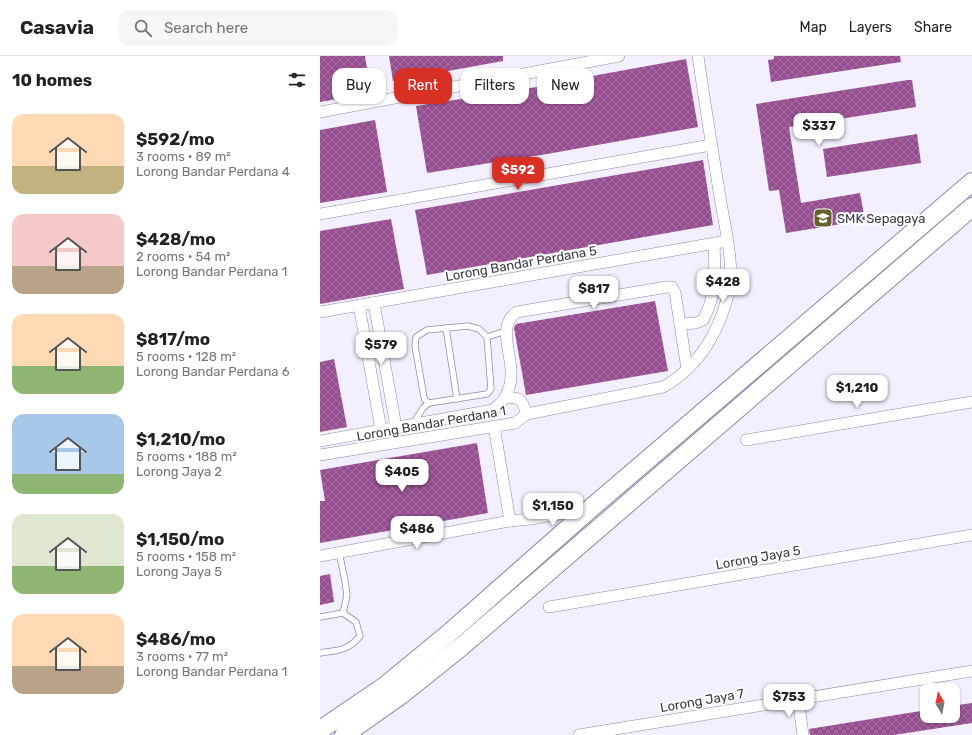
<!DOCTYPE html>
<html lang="en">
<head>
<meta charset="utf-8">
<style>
  :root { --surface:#fff; --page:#f6f6f6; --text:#222; --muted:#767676; --line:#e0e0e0; --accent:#d93025 }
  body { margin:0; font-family:Rubik,sans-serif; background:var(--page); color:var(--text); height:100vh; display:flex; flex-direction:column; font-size:15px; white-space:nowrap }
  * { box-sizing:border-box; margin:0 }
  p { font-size:13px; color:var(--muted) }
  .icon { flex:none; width:22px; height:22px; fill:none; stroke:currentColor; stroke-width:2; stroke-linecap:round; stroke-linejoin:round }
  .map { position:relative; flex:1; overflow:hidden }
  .panel { display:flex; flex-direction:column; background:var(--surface); width:320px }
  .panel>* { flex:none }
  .hud { position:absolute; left:12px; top:12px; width:380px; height:36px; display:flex; gap:8px }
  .needle { width:26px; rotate:350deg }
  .controls { position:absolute; left:600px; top:627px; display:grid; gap:8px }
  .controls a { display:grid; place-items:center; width:40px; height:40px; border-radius:8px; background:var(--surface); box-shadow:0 1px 3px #0004; font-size:20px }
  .price { position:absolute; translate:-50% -34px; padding:0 9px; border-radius:8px; background:#fff; color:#222; font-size:13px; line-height:26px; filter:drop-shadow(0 1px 2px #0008) }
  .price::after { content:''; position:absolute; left:50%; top:24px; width:12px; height:9px; margin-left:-6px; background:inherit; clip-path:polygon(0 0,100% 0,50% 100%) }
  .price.selected { background:var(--accent); color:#fff }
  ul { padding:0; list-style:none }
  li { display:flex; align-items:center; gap:12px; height:100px; padding:0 12px }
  li span { display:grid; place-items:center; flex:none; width:112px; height:80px; border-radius:12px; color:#555 }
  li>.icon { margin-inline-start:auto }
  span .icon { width:48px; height:48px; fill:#fffc; stroke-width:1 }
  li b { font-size:17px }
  h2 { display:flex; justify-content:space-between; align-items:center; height:48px; padding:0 12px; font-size:17px }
  .tag { padding:0 14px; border-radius:12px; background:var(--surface); box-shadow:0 1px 3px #0004; font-size:14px; line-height:36px }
  .tag.selected { background:var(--accent); color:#fff }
  header { display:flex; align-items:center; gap:24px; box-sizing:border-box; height:56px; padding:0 20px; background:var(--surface); border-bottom:1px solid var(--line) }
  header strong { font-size:19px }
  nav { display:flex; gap:22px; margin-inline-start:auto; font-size:14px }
  .search { width:280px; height:36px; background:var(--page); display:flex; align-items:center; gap:10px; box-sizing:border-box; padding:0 14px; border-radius:12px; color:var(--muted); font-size:15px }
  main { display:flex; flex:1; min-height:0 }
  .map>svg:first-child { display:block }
  .building { fill:url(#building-cross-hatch) }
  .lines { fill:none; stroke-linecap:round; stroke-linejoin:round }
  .service-casing { stroke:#9188a8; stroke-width:7 }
  .minor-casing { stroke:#9188a8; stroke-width:12 }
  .trunk-casing { stroke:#9188a8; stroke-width:20 }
  .service { stroke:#fff; stroke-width:5.5 }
  .minor { stroke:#fff; stroke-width:11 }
  .trunk { stroke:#fff; stroke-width:18 }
  .labels { text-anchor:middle; stroke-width:4; stroke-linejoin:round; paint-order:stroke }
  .poi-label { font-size:13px; fill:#3b3745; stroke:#fff; text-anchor:start }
  .street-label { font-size:13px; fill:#3b3745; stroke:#fff }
</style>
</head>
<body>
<header>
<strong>Casavia</strong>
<div class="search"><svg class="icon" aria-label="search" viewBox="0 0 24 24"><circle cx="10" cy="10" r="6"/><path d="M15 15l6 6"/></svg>Search here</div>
<nav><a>Map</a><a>Layers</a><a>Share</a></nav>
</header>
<main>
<section class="panel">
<h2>10 homes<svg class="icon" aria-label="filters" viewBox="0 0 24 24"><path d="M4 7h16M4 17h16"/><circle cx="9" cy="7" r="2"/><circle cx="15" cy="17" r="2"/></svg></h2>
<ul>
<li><span style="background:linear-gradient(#ffd9b3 65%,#c2b280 0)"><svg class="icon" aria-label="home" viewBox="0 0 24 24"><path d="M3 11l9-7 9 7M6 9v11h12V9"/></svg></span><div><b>$592/mo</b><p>3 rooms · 89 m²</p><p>Lorong Bandar Perdana 4</p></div></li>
<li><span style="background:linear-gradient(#f6c9c9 65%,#b9a48a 0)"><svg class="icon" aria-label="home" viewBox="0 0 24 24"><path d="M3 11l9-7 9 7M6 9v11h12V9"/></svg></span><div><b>$428/mo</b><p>2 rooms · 54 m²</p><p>Lorong Bandar Perdana 1</p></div></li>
<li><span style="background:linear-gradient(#ffd9b3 65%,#8fb573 0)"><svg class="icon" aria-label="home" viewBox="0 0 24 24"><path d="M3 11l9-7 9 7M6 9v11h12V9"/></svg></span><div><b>$817/mo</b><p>5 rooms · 128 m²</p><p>Lorong Bandar Perdana 6</p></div></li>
<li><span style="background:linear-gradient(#a9c7e8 75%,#8fb573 0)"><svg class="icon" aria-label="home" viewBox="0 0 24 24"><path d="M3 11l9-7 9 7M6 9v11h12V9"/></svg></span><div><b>$1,210/mo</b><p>5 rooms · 188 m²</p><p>Lorong Jaya 2</p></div></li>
<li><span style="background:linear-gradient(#dfe7d0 65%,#8fb573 0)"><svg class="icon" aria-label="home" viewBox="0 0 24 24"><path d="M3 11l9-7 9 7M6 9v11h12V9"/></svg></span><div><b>$1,150/mo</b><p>5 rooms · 158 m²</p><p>Lorong Jaya 5</p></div></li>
<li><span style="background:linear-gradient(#ffd9b3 65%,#b9a48a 0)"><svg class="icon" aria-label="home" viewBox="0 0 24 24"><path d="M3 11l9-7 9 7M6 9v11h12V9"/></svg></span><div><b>$486/mo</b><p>3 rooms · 77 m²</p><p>Lorong Bandar Perdana 1</p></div></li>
</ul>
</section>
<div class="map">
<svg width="652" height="679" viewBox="0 0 652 679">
  <defs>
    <pattern id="building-cross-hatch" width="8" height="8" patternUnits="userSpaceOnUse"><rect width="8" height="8" fill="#974e90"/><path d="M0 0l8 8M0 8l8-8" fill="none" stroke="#a471a0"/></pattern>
  </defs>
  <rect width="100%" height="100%" fill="#f3effe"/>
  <g class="building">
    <polygon points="0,0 45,0 51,37 0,46"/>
    <polygon points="69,0 183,0 183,5 73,25"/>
    <polygon points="454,0 580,0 581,6 451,26 448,4 454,3"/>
    <polygon points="366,3 378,71 227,98 107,117 96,50 229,29 228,28"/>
    <polygon points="588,24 592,24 596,51 469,71 481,147 540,137 545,164 466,177 459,134 449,135 436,48"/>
    <polygon points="55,64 67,136 0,147 0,74"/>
    <polygon points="597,78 601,107 507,121 503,93"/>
    <polygon points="383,104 393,169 107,219 95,154"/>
    <polygon points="71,163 84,233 0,248 0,175"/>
    <polygon points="335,245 348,315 206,339 194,272 196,268"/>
    <polygon points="14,303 27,371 0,376 0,306"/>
    <polygon points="157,387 168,457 0,487 0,445 5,445 0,414"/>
    <polygon points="10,518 14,546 0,549 0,520"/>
    <polygon points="652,647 652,667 574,679 490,679 489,673 607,654 607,660 640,660 638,649"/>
  </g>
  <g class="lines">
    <g class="service-casing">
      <g id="service">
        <polygon points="148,270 159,273 167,281 171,333 167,338 109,347 105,344 104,341 95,290 96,281 107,274"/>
        <polyline points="126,272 137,343"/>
        <polyline points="167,281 186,275"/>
        <polyline points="93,368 103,352 109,347"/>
        <polyline points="0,561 23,557"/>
        <path d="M0 597C18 594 28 595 40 580L36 566 23 557 27 539 25 525 19 496"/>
      </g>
    </g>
    <g class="minor-casing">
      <g id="minor">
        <polyline points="0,56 299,0"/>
        <polyline points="0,158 391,89"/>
        <polyline points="54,247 76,371"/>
        <polyline points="39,249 61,374"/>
        <polyline points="0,256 407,185"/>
        <path d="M360 268 376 267 383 264C397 239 395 215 394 187"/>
        <path d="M185 342C200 341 202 343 207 358"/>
        <polyline points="174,370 190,465"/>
        <polyline points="426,384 652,346"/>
        <path d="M0 385 173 354C177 350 183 346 185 341 189 334 191 327 191 320 193 300 176 269 197 256L347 231H352L355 236 367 313"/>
        <path d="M0 399 195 367 207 358 343 331C381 310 403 270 410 228 413 205 405 170 401 147 393 98 385 49 378 0"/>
        <polyline points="0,500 190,465 211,463 267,453"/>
        <polyline points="229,551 652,479"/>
        <polyline points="478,642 483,679"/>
        <polyline points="259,679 652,615"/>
      </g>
    </g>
    <g class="trunk-casing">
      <g id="trunk">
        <polyline points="0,674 65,630 127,579 271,452 652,126"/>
        <polyline points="24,679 81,639 141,591 652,151"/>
      </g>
    </g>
    <use href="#service" class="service"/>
    <use href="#minor" class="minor"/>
    <use href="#trunk" class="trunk"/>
  </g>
  <defs>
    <g id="school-square" transform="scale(1)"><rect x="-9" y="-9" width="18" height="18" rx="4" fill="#66602c" stroke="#fff"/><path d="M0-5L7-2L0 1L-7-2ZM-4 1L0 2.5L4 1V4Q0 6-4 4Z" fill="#fff"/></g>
  </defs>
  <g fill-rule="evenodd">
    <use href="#school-square" x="503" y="162"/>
  </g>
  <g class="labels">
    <g class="poi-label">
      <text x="517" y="167">SMK Sepagaya</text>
    </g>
    <g class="street-label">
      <text transform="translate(201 207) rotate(-10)" y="5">Lorong Bandar Perdana 5</text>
      <text transform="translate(111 367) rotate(-10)" y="5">Lorong Bandar Perdana 1</text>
      <text transform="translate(438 501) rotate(-10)" y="5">Lorong Jaya 5</text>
      <text transform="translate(382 644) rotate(-10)" y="5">Lorong Jaya 7</text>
    </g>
  </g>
</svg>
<div class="controls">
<a><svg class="needle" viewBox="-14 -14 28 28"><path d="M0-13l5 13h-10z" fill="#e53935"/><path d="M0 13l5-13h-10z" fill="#767676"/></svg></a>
</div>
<b class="price" style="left:499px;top:91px">$337</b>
<b class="price selected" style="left:198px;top:135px">$592</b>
<b class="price" style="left:403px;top:247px">$428</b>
<b class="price" style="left:274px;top:254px">$817</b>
<b class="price" style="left:61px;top:310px">$579</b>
<b class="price" style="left:537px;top:353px">$1,210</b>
<b class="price" style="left:82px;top:437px">$405</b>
<b class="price" style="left:233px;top:471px">$1,150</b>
<b class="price" style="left:97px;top:494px">$486</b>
<b class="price" style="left:469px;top:662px">$753</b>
<div class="hud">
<a class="tag">Buy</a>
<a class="tag selected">Rent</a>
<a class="tag">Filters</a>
<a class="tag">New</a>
</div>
</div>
</main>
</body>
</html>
